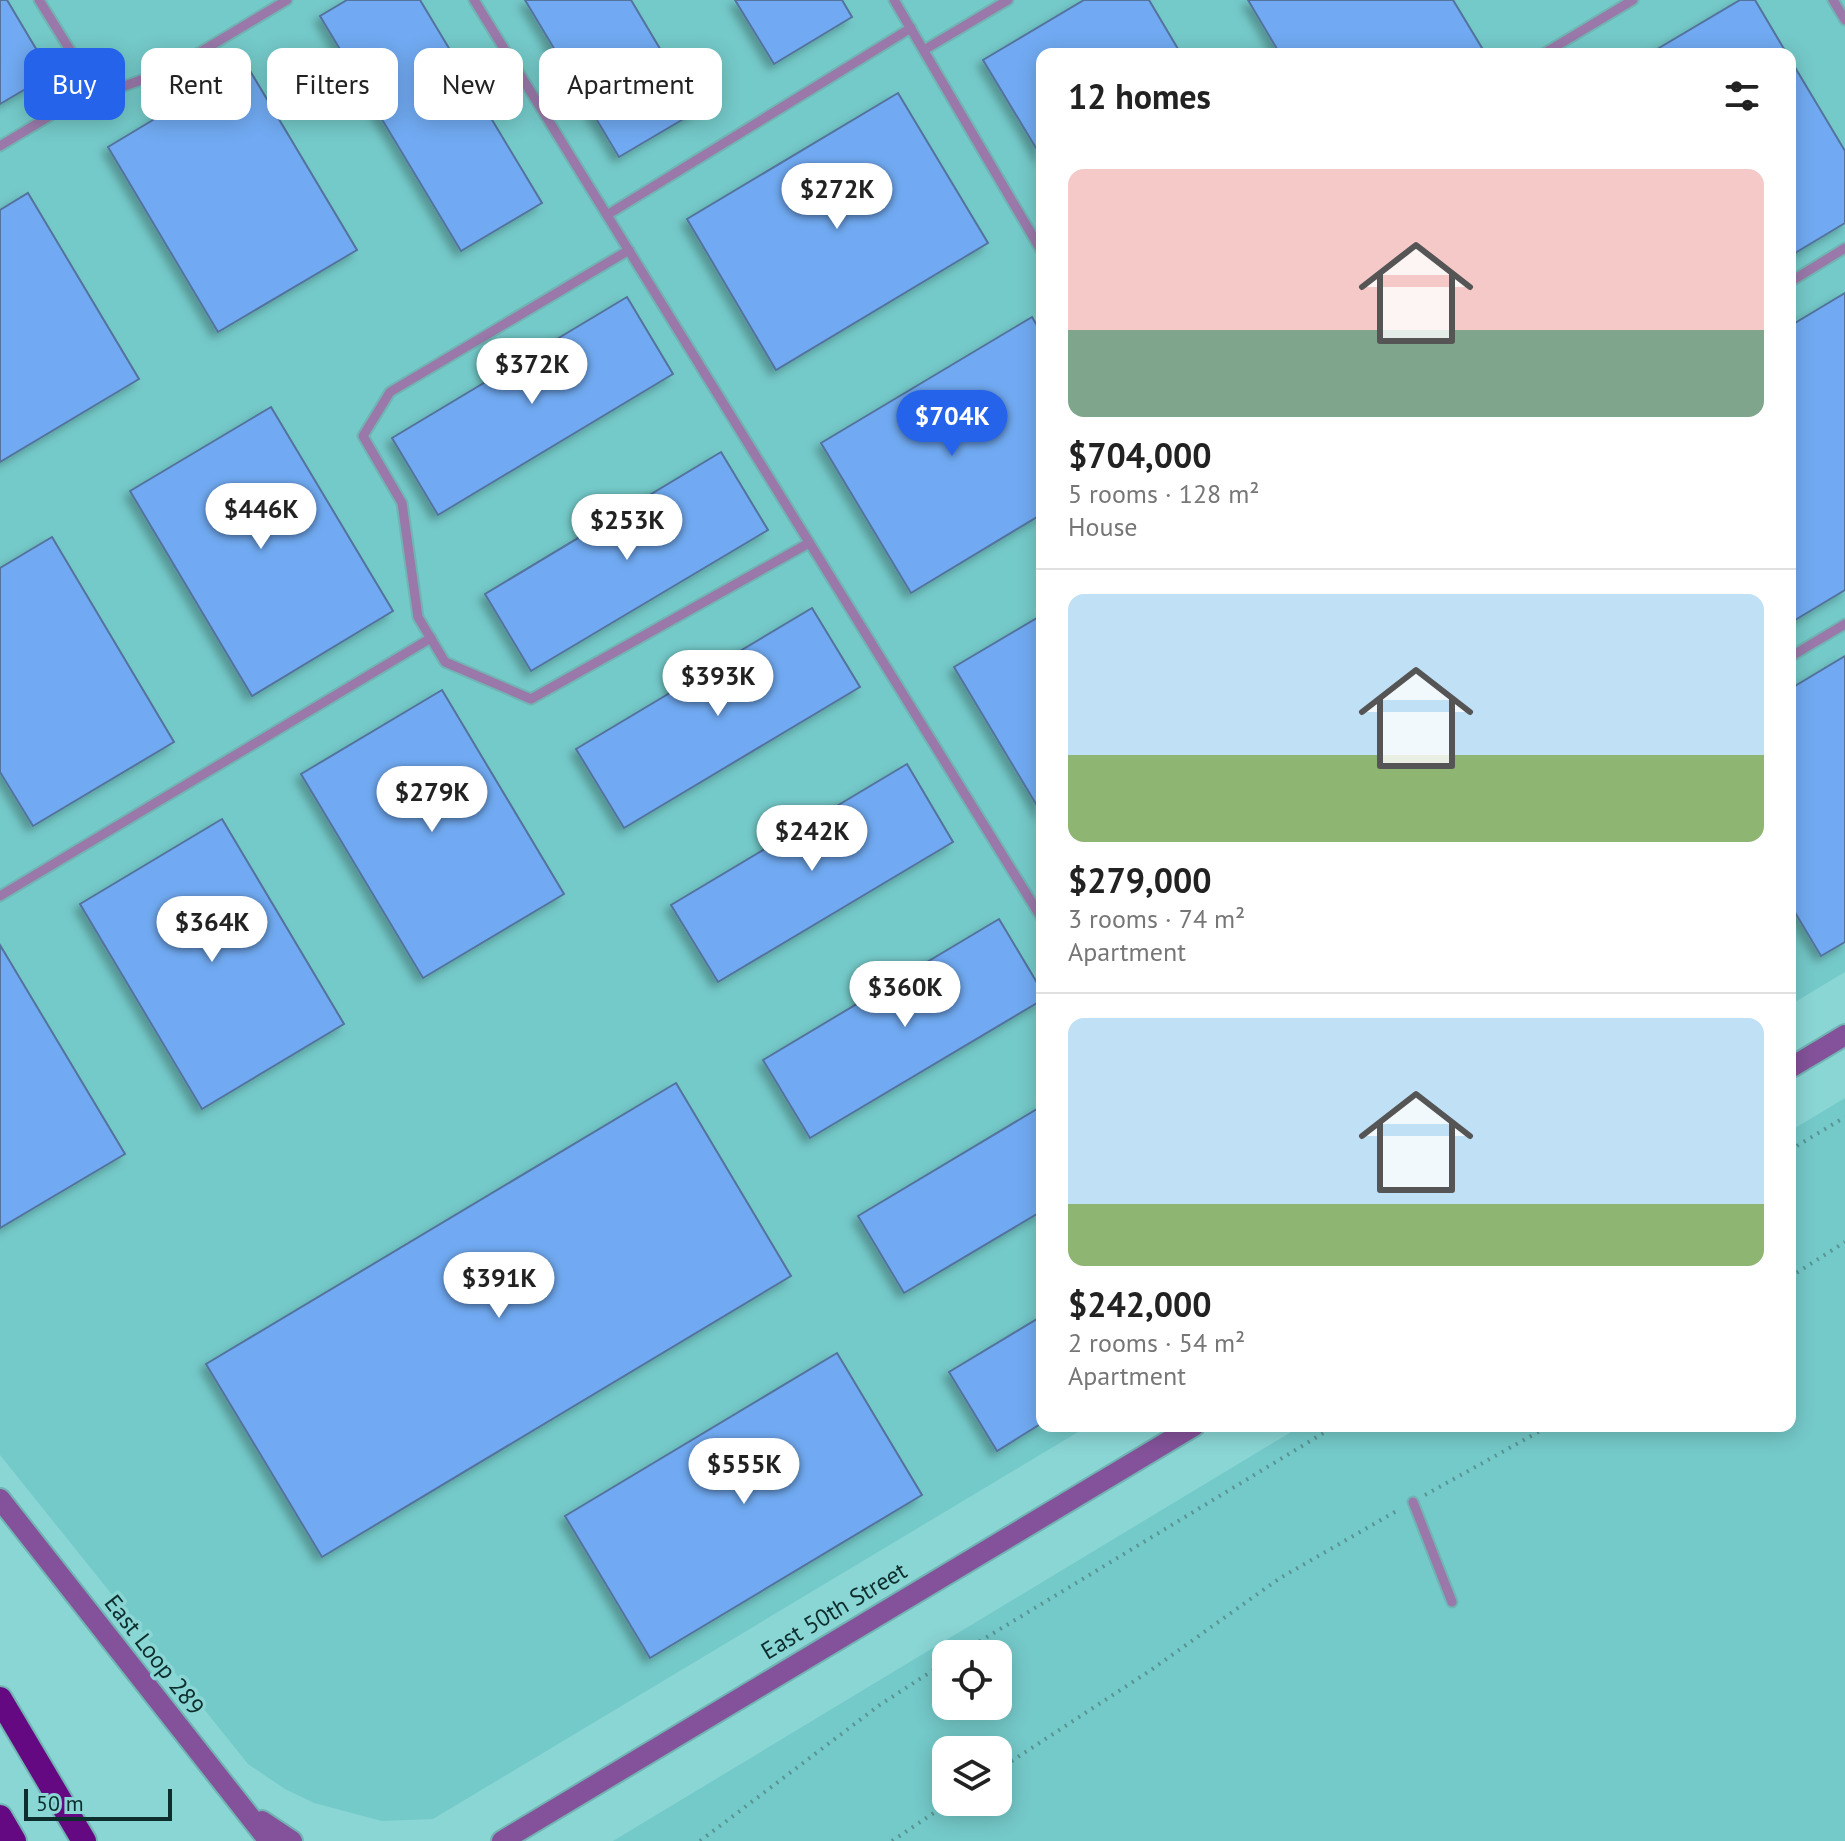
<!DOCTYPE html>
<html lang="en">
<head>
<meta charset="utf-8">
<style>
  :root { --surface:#fff; --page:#f2f2f2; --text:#222; --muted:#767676; --line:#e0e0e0; --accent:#2563eb }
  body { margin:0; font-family:"PT Sans",sans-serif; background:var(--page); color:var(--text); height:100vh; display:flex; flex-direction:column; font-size:30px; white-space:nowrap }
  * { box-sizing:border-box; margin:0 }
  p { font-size:26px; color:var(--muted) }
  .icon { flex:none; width:44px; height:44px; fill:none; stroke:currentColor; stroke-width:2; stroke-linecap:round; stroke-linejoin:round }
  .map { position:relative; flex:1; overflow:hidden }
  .panel { position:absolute; left:1036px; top:48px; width:760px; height:1384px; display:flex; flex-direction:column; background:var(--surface); border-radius:16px; box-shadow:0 4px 20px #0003 }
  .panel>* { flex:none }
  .hud { position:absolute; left:24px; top:48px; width:760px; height:72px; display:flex; gap:16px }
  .controls { position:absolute; left:932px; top:1640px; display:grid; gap:16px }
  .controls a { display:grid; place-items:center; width:80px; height:80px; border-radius:16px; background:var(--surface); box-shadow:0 4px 20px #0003; font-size:40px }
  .scale { position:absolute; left:24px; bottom:20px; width:148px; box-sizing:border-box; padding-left:8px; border:4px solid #0d2e2d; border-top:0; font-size:22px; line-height:28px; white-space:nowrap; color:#0d2e2d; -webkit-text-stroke:6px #8ad6d5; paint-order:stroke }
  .price { position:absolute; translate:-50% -68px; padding:0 18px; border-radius:28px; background:#fff; color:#222; font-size:26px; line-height:52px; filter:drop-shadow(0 2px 4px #0008) }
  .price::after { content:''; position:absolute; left:50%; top:48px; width:24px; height:18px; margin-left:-12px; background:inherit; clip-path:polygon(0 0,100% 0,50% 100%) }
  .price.current { background:var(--accent); color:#fff }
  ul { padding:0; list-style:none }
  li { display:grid; align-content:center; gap:16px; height:424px; padding:0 32px }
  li+li { border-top:2px solid var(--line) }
  li span { display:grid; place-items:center; height:248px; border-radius:16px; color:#555 }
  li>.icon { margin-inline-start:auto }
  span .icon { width:144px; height:144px; fill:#fffc; stroke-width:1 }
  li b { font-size:34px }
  h2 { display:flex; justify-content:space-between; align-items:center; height:96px; padding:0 32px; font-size:34px }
  .tag { padding:0 28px; border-radius:16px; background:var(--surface); box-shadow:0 4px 20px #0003; font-size:28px; line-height:72px }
  .tag.current { background:var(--accent); color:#fff }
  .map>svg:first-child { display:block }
  .built { fill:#74cac9; fill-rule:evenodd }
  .building { fill:#71aaf2; stroke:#52739d; stroke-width:2; filter:url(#shadow) }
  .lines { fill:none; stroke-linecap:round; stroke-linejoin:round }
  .service-casing { stroke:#71b4b3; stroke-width:13 }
  .secondary-casing { stroke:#71b4b3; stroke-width:24 }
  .motorway-casing { stroke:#71b4b3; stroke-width:28 }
  .path { stroke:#599594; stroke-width:4; stroke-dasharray:2 6; stroke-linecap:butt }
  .service { stroke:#9a79aa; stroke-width:9 }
  .secondary { stroke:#84529a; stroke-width:20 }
  .motorway { stroke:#640982; stroke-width:24 }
  .labels { text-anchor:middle; stroke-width:7; stroke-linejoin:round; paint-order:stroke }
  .street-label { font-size:24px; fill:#0d2e2d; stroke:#8ad6d5 }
</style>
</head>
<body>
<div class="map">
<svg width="1845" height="1841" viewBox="0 0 1845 1841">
  <defs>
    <filter id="shadow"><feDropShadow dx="-5.5" dy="5.5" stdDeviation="4" flood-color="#0004"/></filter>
  </defs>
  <rect width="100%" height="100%" fill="#8ad6d5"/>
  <g class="built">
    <polygon points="0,0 1845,0 1845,972 1790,1005 1790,54 1042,54 1042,1426 1088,1426 433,1819 382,1821 314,1803 285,1789 248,1764 0,1455"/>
    <path d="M1845 1098V1841H613L1301 1426H1790V1131ZM946 1654H998V1706H946ZM946 1750H998V1802H946Z"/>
  </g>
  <g class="building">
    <polygon points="0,0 7,0 51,74 0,104"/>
    <polygon points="347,0 420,0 542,203 461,251 320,16"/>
    <polygon points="525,0 631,0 697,111 619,157"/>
    <polygon points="735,0 842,0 852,17 774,64"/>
    <polygon points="1084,0 1149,0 1181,54 1042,54 1042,158 983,60"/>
    <polygon points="1248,0 1453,0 1482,48 1472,54 1280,54"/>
    <polygon points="1740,0 1755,0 1787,54 1649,54"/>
    <polygon points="1790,59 1845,151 1845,223 1790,256"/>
    <polygon points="246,64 357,250 218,332 108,147"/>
    <polygon points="898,93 988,243 776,370 687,219"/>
    <polygon points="28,193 139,379 0,462 0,210"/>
    <polygon points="1845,293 1845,590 1790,623 1790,326"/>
    <polygon points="627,297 673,374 438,515 392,438"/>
    <polygon points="1032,317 1042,334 1042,514 911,593 821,443"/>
    <polygon points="271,407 393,611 252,696 130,491"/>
    <polygon points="721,452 768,530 531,671 485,594"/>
    <polygon points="52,537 174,742 33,826 0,772 0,568"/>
    <polygon points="812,608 860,687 624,828 576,749"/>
    <polygon points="1042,615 1042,814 954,667"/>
    <polygon points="1845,656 1845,942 1821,956 1790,904 1790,689"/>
    <polygon points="442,690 564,894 423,978 301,774"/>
    <polygon points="907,764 953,842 718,982 671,905"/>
    <polygon points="222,819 344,1024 202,1109 80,904"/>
    <polygon points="999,919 1042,991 1042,1000 810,1138 763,1060"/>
    <polygon points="0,945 125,1154 0,1228"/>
    <polygon points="676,1083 791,1276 322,1557 206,1364"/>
    <polygon points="1042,1106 1042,1211 904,1293 858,1216"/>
    <polygon points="1042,1316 1042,1423 997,1451 949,1372"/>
    <polygon points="837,1353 922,1495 650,1658 565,1516"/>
  </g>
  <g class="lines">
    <g class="service-casing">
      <g id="service">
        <polyline points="39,0 98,95"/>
        <polyline points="474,0 1042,919"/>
        <polyline points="894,0 1042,252"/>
        <polyline points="1833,0 1845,20"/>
        <polyline points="924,50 1008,0"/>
        <polyline points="1543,54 1633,0"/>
        <polyline points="0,146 63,108 172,69 287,0"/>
        <polyline points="607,215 911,28"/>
        <polyline points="629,250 390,392 363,436 402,503 418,617 445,662 531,699 809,543"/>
        <polyline points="1790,282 1845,248"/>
        <polyline points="1790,657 1845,624"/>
        <polyline points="0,896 431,638"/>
        <polyline points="1413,1502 1452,1602"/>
      </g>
    </g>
    <g class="secondary-casing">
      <g id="secondary">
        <polyline points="1790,1068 1845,1035"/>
        <polyline points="0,1499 269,1841"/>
        <polyline points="262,1821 292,1841"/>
        <polyline points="502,1841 1194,1426"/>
      </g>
    </g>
    <g class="motorway-casing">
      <g id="motorway">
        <polyline points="0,1699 84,1841"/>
        <polyline points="0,1817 14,1841"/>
      </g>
    </g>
    <g class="path">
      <polyline points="1790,1150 1845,1117"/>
      <polyline points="1790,1277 1845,1242"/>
      <polyline points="1425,1495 1549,1426"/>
      <polyline points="959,1654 1335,1426"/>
      <polyline points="998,1770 1151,1670 1280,1578 1400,1509"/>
      <polyline points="700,1841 881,1704 946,1662"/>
      <polyline points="892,1841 950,1802"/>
    </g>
    <use href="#service" class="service"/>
    <use href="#secondary" class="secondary"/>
    <use href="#motorway" class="motorway"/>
  </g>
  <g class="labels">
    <g class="street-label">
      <text transform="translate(834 1611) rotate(-31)" y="8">East 50th Street</text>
      <text transform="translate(154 1655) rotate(52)" y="8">East Loop 289</text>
    </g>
  </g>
</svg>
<div class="controls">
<a><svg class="icon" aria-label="locate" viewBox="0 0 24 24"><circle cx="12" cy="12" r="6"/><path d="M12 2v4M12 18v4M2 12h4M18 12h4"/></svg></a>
<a><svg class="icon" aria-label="layers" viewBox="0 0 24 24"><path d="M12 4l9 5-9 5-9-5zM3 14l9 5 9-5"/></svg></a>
</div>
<div class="scale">50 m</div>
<b class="price" style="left:837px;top:231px">$272K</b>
<b class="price" style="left:532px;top:406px">$372K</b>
<b class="price current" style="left:952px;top:458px">$704K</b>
<b class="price" style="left:261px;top:551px">$446K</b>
<b class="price" style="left:627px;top:562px">$253K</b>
<b class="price" style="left:718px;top:718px">$393K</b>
<b class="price" style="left:432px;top:834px">$279K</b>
<b class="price" style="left:812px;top:873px">$242K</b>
<b class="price" style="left:212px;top:964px">$364K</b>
<b class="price" style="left:905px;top:1029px">$360K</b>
<b class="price" style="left:499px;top:1320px">$391K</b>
<b class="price" style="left:744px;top:1506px">$555K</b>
<div class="hud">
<a class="tag current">Buy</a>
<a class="tag">Rent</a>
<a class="tag">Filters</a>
<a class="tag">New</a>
<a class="tag">Apartment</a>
</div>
<section class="panel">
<h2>12 homes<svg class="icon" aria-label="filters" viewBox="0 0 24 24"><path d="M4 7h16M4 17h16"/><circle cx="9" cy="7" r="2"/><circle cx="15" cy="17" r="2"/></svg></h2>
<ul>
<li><span style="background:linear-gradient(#f6c9c9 65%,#7fa58c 0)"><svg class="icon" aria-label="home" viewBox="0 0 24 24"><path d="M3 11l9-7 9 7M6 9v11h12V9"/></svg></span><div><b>$704,000</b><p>5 rooms · 128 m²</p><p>House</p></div></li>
<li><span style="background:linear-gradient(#bfe0f5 65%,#8fb573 0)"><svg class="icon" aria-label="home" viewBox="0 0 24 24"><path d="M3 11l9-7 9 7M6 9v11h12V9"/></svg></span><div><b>$279,000</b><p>3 rooms · 74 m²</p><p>Apartment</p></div></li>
<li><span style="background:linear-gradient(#bfe0f5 75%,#8fb573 0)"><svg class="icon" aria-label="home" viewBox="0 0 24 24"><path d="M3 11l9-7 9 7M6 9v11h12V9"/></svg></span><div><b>$242,000</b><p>2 rooms · 54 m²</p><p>Apartment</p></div></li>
</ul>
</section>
</div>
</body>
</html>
